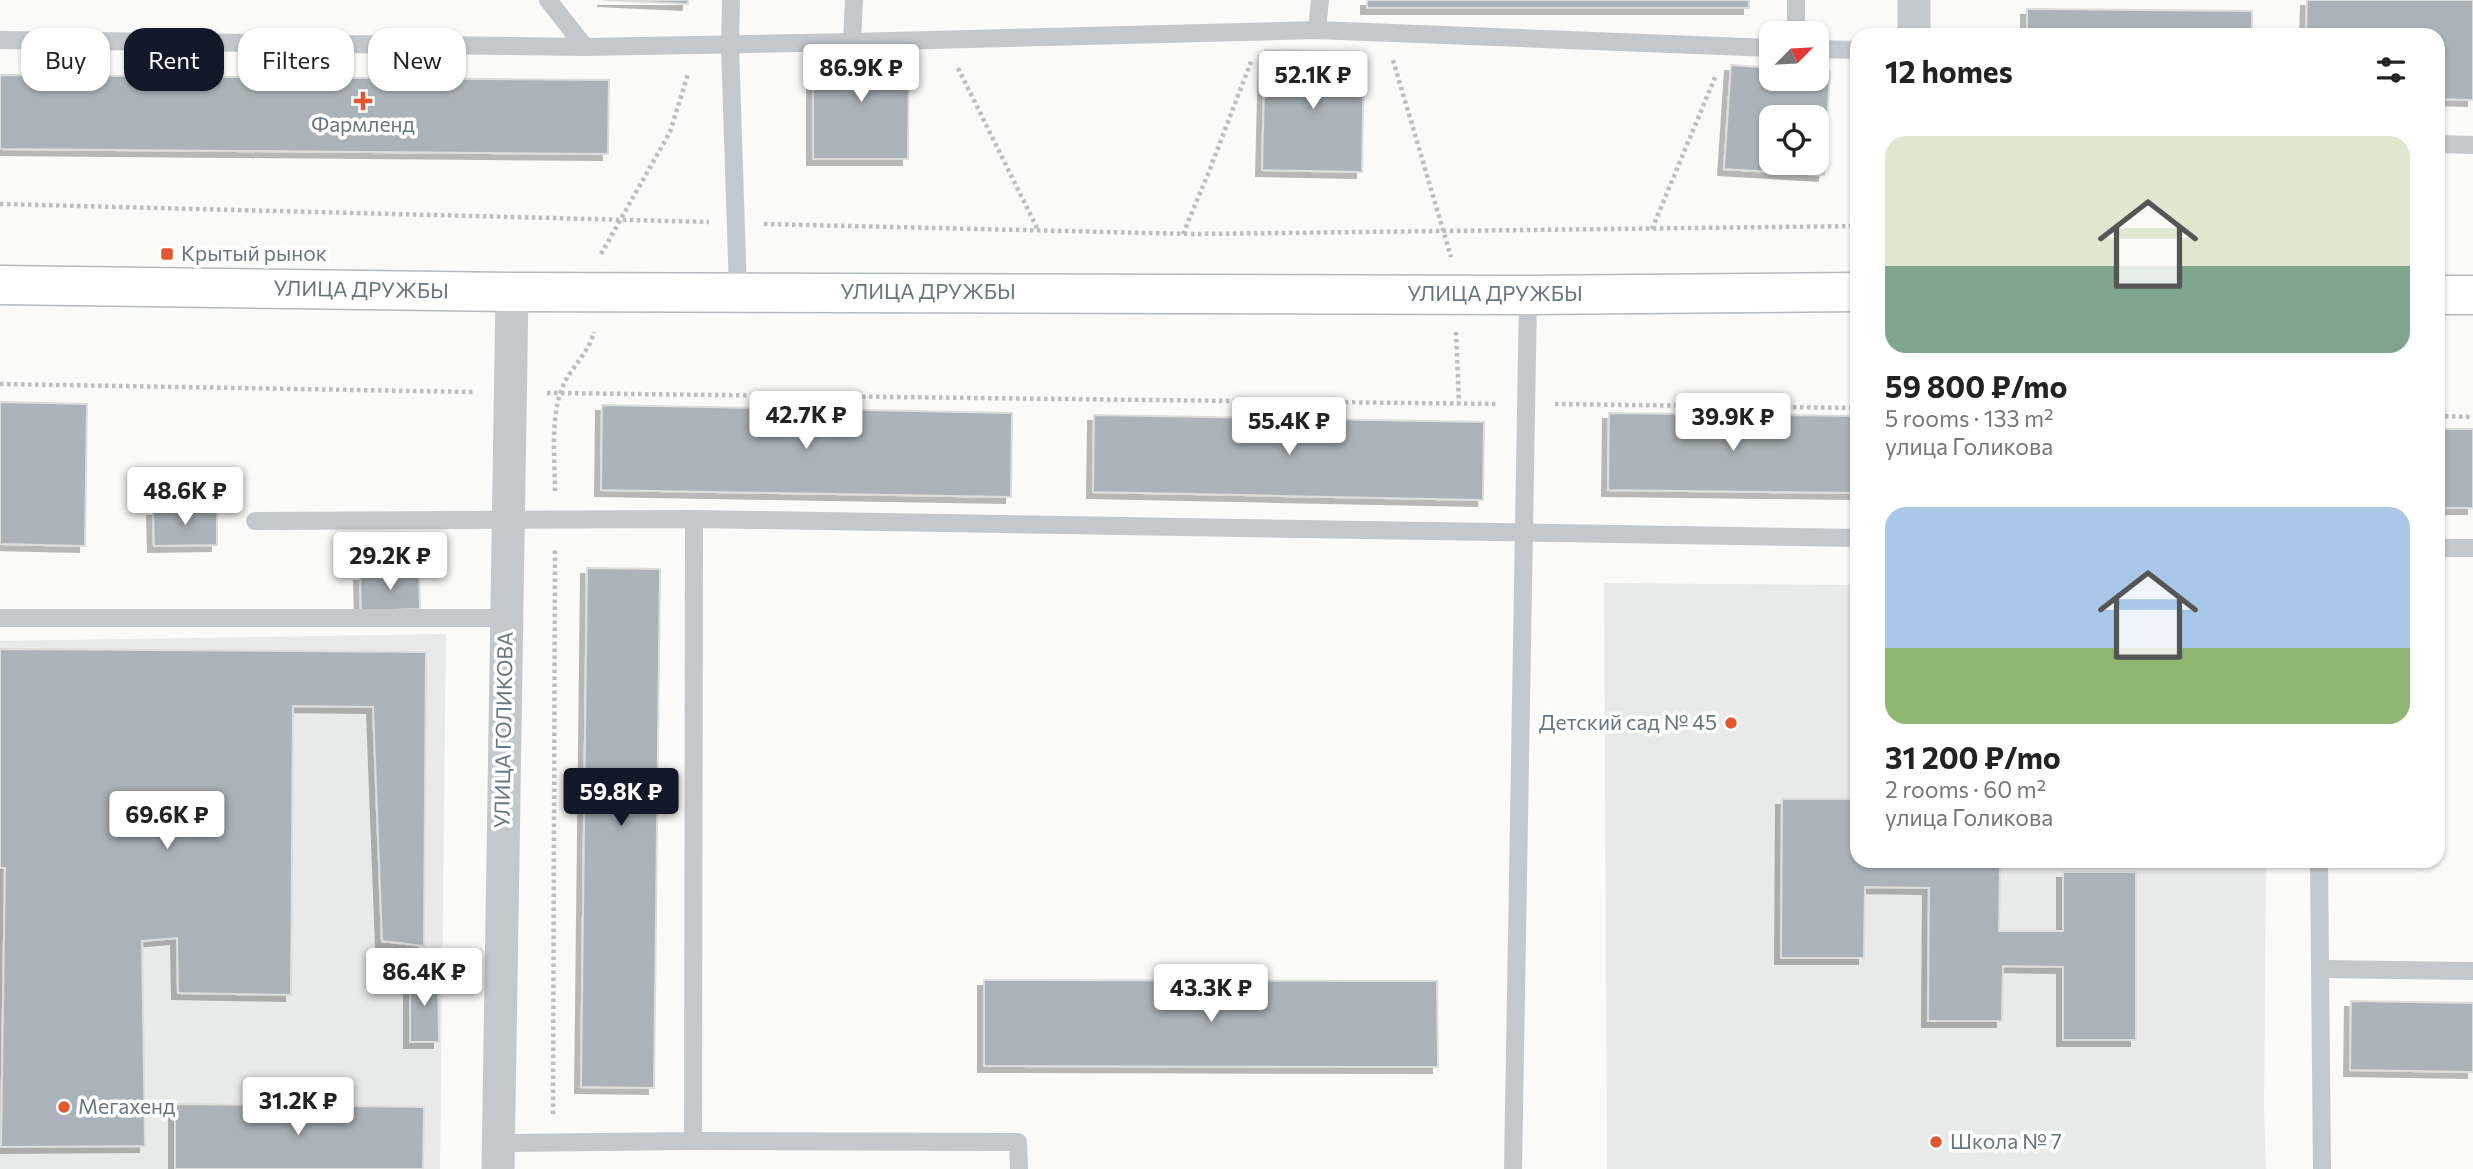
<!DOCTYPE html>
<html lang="en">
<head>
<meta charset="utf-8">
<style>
  :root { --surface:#fff; --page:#f2f2f2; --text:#222; --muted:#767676; --accent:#111827 }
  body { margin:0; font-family:Commissioner,sans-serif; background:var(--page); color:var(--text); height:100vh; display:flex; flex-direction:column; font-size:26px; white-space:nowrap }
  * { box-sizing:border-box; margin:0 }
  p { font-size:23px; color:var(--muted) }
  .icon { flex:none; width:38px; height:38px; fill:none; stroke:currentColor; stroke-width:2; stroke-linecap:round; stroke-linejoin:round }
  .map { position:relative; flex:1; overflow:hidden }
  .panel { position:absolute; left:1850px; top:28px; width:595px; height:840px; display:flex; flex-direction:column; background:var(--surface); border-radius:21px; box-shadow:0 2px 5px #0004 }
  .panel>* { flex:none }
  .hud { position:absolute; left:21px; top:28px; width:665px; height:63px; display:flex; gap:14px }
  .needle { width:46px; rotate:66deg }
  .fabs { position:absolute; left:1759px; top:21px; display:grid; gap:14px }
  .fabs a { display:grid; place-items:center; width:70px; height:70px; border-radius:14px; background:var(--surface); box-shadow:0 2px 5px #0004; font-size:35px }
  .price { position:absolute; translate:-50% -60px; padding:0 16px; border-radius:7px; background:#fff; color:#222; font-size:23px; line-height:46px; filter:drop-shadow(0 2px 4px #0008) }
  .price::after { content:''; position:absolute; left:50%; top:42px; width:21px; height:16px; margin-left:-10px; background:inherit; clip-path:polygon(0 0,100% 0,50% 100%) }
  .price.active { background:var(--accent); color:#fff }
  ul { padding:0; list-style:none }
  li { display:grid; align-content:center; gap:14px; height:371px; padding:0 35px }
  li span { display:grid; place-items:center; height:217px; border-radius:21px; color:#555 }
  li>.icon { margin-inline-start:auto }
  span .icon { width:126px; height:126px; fill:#fffc; stroke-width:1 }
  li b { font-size:30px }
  h2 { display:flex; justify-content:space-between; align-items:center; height:84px; padding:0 35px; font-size:30px }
  .chip { padding:0 24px; border-radius:21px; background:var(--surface); box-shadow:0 2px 5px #0004; font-size:24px; line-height:63px }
  .chip.active { background:var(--accent); color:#fff }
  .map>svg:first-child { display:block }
  .built { fill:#e8e9e9 }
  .building { fill:#aab3b9; stroke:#dcdcda; stroke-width:2; fill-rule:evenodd; filter:url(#shadow) }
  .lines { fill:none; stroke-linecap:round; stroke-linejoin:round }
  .secondary-casing { stroke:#b3babf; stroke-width:41 }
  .path { stroke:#bbbfc2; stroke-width:4.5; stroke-dasharray:3.5 3.5; stroke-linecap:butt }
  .lane { stroke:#c3c8cc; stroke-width:18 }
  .street { stroke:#c3c8cc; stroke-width:33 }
  .secondary { stroke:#fff; stroke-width:38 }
  .poi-dot { fill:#e4572e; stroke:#fff; stroke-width:2.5 }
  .labels { text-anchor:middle; stroke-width:7; stroke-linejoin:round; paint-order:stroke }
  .poi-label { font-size:21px; fill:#657683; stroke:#fff; text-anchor:start }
  .street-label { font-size:21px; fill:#657683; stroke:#fff }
</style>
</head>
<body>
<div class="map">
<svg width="2473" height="1169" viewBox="0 0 2473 1169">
  <defs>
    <filter id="shadow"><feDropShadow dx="-6" dy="6" stdDeviation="0" flood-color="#0004"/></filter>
  </defs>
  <rect width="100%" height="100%" fill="#fafaf8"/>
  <g class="built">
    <polygon points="1604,583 1857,585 1857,861 2266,861 2264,1108 2266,1169 1607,1169"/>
    <polygon points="446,634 440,1169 0,1169 0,641"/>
  </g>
  <g class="building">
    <polygon points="603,0 688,0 688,4"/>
    <rect x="1367" y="0" width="382" height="8"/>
    <polygon points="2307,0 2473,0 2473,100 2438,99 2438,35 2306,35"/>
    <polygon points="2027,9 2252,11 2252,35 2027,35"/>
    <polygon points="813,49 909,49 908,159 813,159"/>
    <polygon points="1265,50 1364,52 1362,172 1262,170"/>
    <path d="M1731 65 1771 68V79H1816V71L1830 72 1824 175 1724 169ZM1771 117H1816V163H1771Z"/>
    <polygon points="0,75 609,80 608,154 0,149"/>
    <polygon points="0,402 87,404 85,546 0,544"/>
    <polygon points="602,405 1012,413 1011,497 601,490"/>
    <polygon points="1609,413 1857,416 1857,493 1608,490"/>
    <polygon points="1094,415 1484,422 1483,500 1093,492"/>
    <rect x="2438" y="429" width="35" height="79"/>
    <polygon points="217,509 217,545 154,546 153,510"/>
    <polygon points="587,568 660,569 654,1088 581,1087"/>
    <polygon points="419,573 420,609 361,611 360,575"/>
    <polygon points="0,649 426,652 424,946 382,941 373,707 293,706 291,995 178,993 177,938 142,941 145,1146 1,1147 5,868 0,868"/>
    <polygon points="1782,799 1857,799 1857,861 2000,861 1999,931 2063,931 2063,872 2136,872 2136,1040 2063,1040 2063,967 2003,966 2002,1021 1928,1021 1929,888 1865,887 1864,958 1781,958"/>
    <polygon points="410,973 438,973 439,1042 410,1042"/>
    <polygon points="984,980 1437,981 1438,1067 984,1066"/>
    <polygon points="2351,1001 2473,1003 2473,1072 2350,1070"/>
    <polygon points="175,1104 424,1107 423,1169 175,1169"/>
  </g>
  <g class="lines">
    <g class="secondary-casing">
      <g id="secondary">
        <polyline points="0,285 512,292 1528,295 1857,292"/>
        <polyline points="2438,295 2473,295"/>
      </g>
    </g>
    <g class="path">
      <polyline points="1393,60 1451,257"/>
      <polyline points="958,68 1038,230"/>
      <polyline points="0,204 709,222"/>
      <polyline points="764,224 1193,234 1857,226"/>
      <polyline points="1652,229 1716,75"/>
      <polyline points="1183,234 1210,169 1252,59"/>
      <polyline points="601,254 670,132 688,74"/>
      <polyline points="1456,332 1459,403"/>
      <polyline points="0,384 475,392"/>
      <polyline points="547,393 1497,404"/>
      <polyline points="1555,404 1857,408"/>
      <polyline points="2438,416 2473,417"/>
      <path d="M555 491C555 458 550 420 562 388 570 368 589 353 594 332"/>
      <polyline points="553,1114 555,549"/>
    </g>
    <g class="lane">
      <polyline points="548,0 585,47"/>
      <polyline points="731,0 730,46 738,291"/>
      <polyline points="1317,30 1320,0"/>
      <polyline points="1796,33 1796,0"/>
      <polyline points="0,40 585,47 852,42 854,0"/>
      <polyline points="852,42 1317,30 1771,48"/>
      <polyline points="1816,49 1857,50"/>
      <polyline points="2438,144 2473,145"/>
      <polyline points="694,519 1857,538"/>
      <polyline points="255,521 694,519 693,1141 498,1143"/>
      <polyline points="2438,548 2473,548"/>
      <polyline points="0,618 505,618"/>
      <polyline points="2319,861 2322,1169"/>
      <polyline points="2320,969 2473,971"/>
      <polyline points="693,1141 1018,1142 1019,1169"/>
      <polyline points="1513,1169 1528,295"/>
    </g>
    <g class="street">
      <polyline points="1914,0 1914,35"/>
      <polyline points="498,1169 512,292"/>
    </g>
    <use href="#secondary" class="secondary"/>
  </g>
  <g class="poi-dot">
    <path d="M359.5 90.5h7v7h7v7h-7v7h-7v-7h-7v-7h7z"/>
    <rect x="160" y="247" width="14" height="14" rx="3.5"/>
    <circle cx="1731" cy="723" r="7"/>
    <circle cx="64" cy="1107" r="7"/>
    <circle cx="1936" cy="1142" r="7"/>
  </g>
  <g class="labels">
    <g class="poi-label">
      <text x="363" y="132" text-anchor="middle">Фармленд</text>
      <text x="181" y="261">Крытый рынок</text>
      <text x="1717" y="730" text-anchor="end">Детский сад № 45</text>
      <text x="78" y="1114">Мегахенд</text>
      <text x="1950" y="1149">Школа № 7</text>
    </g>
    <g class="street-label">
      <text transform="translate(361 290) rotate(1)" y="7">УЛИЦА ДРУЖБЫ</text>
      <text x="928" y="299">УЛИЦА ДРУЖБЫ</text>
      <text x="1495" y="301">УЛИЦА ДРУЖБЫ</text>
      <text transform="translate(504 730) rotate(-89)" y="7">УЛИЦА ГОЛИКОВА</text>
    </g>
  </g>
</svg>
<div class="fabs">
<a><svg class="needle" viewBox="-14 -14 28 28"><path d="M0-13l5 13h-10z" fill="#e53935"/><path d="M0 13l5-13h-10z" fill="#767676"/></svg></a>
<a><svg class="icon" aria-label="locate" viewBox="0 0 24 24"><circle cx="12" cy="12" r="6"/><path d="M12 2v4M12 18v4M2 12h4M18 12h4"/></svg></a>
</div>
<b class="price" style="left:861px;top:104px">86.9K ₽</b>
<b class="price" style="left:1313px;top:111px">52.1K ₽</b>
<b class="price" style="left:806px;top:451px">42.7K ₽</b>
<b class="price" style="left:1733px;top:453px">39.9K ₽</b>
<b class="price" style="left:1289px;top:457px">55.4K ₽</b>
<b class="price" style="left:185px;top:527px">48.6K ₽</b>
<b class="price" style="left:390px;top:592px">29.2K ₽</b>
<b class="price active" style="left:621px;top:828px">59.8K ₽</b>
<b class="price" style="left:167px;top:851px">69.6K ₽</b>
<b class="price" style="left:424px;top:1008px">86.4K ₽</b>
<b class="price" style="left:1211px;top:1024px">43.3K ₽</b>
<b class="price" style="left:298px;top:1137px">31.2K ₽</b>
<div class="hud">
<a class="chip">Buy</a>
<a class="chip active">Rent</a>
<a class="chip">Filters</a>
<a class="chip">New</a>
</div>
<section class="panel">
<h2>12 homes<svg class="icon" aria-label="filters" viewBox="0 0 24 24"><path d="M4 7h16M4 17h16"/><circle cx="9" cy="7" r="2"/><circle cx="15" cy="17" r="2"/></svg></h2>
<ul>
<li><span style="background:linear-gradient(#dfe7d0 60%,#7fa58c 0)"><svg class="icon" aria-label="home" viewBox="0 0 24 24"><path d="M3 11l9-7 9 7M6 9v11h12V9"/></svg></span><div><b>59 800 ₽/mo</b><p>5 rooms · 133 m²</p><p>улица Голикова</p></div></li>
<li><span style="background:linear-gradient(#a9c7e8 65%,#8fb573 0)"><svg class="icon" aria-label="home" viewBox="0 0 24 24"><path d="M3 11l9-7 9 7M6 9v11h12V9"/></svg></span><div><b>31 200 ₽/mo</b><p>2 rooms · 60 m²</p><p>улица Голикова</p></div></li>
</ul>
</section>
</div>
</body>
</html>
